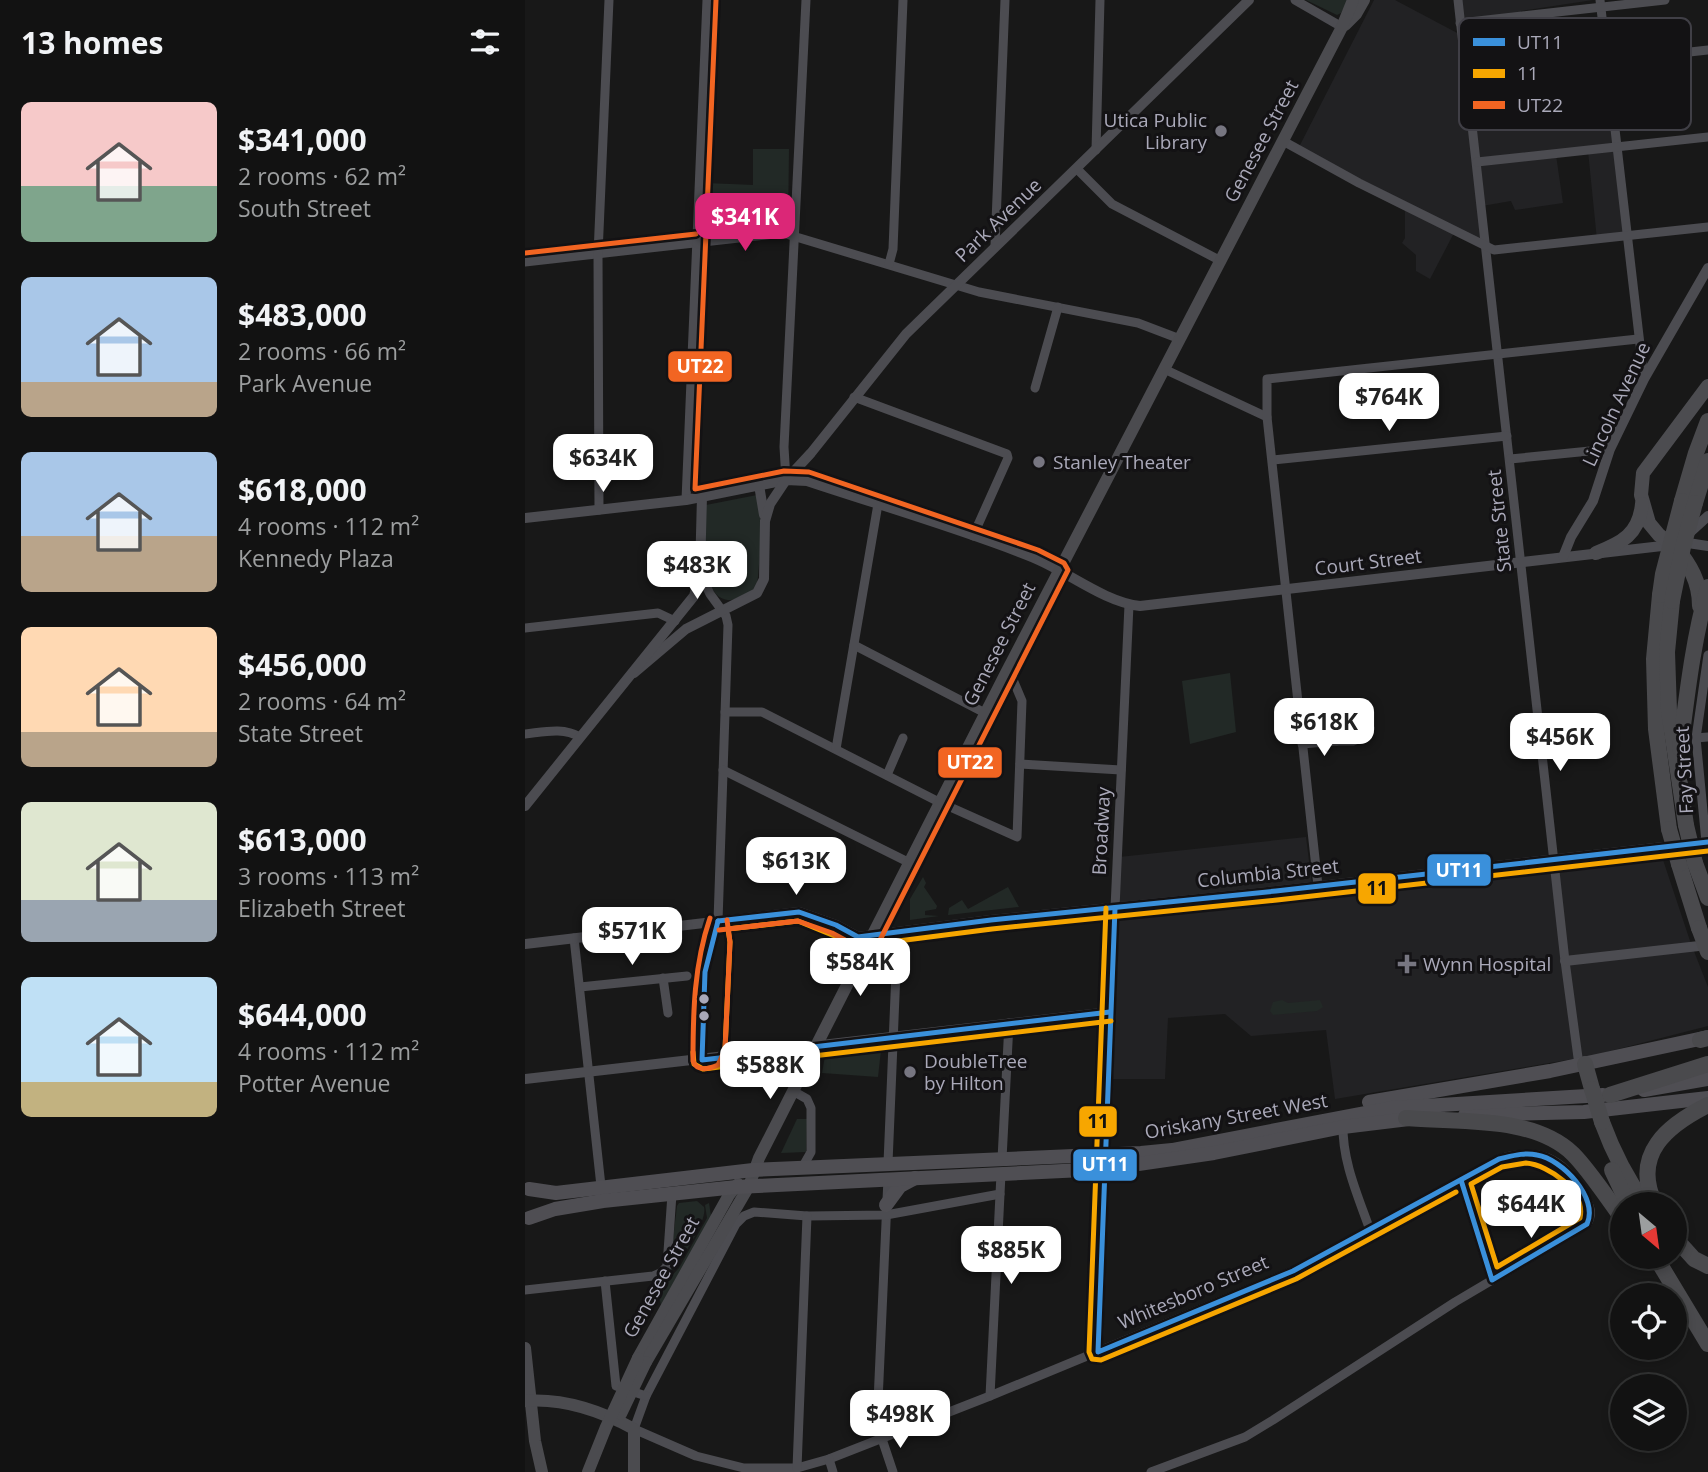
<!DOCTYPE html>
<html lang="en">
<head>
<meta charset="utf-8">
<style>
  :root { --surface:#121212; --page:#1f2020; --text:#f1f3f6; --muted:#9c9e9f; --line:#313232; --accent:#db2777 }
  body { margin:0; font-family:"Open Sans",sans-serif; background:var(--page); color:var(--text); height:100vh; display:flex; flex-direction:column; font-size:26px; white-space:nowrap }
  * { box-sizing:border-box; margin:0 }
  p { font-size:23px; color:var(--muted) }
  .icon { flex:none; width:38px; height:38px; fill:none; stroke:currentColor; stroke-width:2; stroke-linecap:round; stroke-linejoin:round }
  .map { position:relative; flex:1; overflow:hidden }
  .side { display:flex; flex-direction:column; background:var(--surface); width:525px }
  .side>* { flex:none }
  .needle { width:46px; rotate:151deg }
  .controls { position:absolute; left:1085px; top:1192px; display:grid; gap:14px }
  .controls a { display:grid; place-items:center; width:77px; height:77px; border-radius:50%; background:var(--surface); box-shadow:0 4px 10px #0003,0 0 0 2px var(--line); font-size:35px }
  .price { position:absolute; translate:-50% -60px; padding:0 16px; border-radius:14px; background:#fff; color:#222; font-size:23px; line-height:46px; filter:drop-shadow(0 2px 4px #0008) }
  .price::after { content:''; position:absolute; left:50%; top:42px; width:21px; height:16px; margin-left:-10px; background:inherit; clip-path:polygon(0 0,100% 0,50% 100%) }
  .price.selected { background:var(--accent); color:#fff }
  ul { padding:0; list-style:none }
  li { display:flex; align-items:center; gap:21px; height:175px; padding:0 21px }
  li span { display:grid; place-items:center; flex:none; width:196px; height:140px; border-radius:10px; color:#555 }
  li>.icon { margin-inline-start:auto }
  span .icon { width:84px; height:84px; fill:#fffc; stroke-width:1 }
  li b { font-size:30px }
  h2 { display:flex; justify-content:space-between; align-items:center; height:84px; padding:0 21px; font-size:30px }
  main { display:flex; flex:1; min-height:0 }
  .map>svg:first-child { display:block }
  .built { fill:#222224 }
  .green { fill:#222926 }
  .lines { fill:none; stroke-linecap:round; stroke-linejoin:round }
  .minor { stroke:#4c4c51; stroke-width:9 }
  .tertiary { stroke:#4c4c51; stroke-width:10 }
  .secondary { stroke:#4b4b4f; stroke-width:12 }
  .primary { stroke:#4f4e53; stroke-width:14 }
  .trunk { stroke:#4c4c50; stroke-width:14 }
  .motorway { stroke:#4a4a4d; stroke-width:16 }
  .secondary-bridge { stroke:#4b4b4f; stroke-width:12 }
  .motorway-bridge { stroke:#4a4a4d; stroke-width:16 }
  .bus-1-casing { stroke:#131214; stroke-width:10 }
  .bus-2-casing { stroke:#131214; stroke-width:10 }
  .bus-3-casing { stroke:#131214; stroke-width:10 }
  .bus-1 { stroke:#3a90db; stroke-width:5 }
  .bus-2 { stroke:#f7a600; stroke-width:5 }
  .bus-3 { stroke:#f26522; stroke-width:5 }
  .poi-dot { fill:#777681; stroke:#131214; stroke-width:2.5 }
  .bus-dot { fill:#aaa9b9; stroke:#131214; stroke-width:2.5 }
  .labels { text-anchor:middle; stroke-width:6; stroke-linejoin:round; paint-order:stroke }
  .poi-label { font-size:19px; fill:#aaa9b9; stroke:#131214; text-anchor:start }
  .street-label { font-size:19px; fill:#aaa9b9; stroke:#131214 }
  .key { fill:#131214; stroke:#403f46; stroke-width:2 }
  .key-label { font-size:19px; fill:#aaa9b9 }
  .line-badge { stroke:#131214; stroke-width:2.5 }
  .badge-label { font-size:19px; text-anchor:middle; font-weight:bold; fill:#fff }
  .pale-badge-label { font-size:19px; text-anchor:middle; font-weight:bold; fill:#111 }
</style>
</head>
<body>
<main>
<section class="side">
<h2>13 homes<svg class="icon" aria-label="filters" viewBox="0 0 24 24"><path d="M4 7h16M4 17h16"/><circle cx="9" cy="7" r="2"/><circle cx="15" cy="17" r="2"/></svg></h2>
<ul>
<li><span style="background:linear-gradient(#f6c9c9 60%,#7fa58c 0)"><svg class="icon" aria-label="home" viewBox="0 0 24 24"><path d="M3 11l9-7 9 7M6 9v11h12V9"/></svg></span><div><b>$341,000</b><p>2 rooms · 62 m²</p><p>South Street</p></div></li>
<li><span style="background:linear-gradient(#a9c7e8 75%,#b9a48a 0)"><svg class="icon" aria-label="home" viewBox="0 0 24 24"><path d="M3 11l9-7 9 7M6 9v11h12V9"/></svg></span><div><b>$483,000</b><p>2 rooms · 66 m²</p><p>Park Avenue</p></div></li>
<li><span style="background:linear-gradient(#a9c7e8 60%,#b9a48a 0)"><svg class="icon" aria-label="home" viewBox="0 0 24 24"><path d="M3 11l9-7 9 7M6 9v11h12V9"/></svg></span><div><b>$618,000</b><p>4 rooms · 112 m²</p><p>Kennedy Plaza</p></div></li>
<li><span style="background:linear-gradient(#ffd9b3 75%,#b9a48a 0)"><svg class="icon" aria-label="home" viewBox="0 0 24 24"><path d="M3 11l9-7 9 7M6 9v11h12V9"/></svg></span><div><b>$456,000</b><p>2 rooms · 64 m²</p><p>State Street</p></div></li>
<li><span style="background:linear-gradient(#dfe7d0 70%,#9aa5b1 0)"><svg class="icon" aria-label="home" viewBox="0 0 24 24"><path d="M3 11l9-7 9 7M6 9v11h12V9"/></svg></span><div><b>$613,000</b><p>3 rooms · 113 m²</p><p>Elizabeth Street</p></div></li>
<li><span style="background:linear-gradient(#bfe0f5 75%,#c2b280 0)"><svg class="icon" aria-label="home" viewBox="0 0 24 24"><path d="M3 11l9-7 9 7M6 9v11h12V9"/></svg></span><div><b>$644,000</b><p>4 rooms · 112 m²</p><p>Potter Avenue</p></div></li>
</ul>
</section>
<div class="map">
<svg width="1183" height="1472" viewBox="0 0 1183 1472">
  <rect width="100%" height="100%" fill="#181818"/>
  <g class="built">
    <polygon points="849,0 870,0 936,35 933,0 1068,0 996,11 999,44 984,46 987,69 1037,80 1039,102 1087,104 1101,237 1072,240 1063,151 1031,155 1038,203 990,210 986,201 957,206 961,248 930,231 905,279 891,271 891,255 877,243 880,238 880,206 773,149"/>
    <polygon points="781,837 788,893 1136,854 1165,941 1183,987 1183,1026 1066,1056 810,1099 801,1030 726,1036 700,1014 643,1018 640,1079 585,1079 594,857"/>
  </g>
  <g class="green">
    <polygon points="781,0 823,0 816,13 812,15"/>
    <polygon points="228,149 264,149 263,226 181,234 181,183 228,185"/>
    <path d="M232 495 237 532 232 586C225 593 213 601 203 600 172 597 181 527 181 505Z"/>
    <polygon points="705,673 711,732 665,744 657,681"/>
    <polygon points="398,877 401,883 399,887 412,906 411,909 400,911 400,915 414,916 385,920 385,899"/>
    <polygon points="483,887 494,907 423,915 424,908 437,900 443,909"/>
    <path d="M378 939V973H360L350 968C357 953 361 942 378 939Z"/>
    <polygon points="757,1000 763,1003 795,1000 798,1007 792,1011 748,1015 745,1011 748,1002"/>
    <polygon points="356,1050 353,1077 297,1073 300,1056"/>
    <polygon points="272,1119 282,1119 281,1152 256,1153"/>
    <path d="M172 1201 179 1207C183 1221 155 1262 144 1273L152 1206 154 1203Z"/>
    <polygon points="184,1203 186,1216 136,1305 132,1286 141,1282 154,1268 182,1218 180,1205"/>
  </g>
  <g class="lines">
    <g class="minor">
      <polyline points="770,0 817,27"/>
      <polyline points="933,0 1040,961 1054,1065"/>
      <polyline points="1075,0 1119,379"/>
      <polyline points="935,23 1140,0"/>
      <polyline points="941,77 1183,50"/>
      <polyline points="758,141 834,183 969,250 1183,227"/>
      <polyline points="571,150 575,0"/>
      <polyline points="952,162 1183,137"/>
      <polyline points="552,169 587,204 696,261"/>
      <polyline points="470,246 480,0"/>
      <polyline points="0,262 258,233 454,292 613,323 655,339"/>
      <polyline points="364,264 368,249 378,0"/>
      <polyline points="639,369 742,417"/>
      <polyline points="510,388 533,307"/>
      <polyline points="329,397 482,454 483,458 448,536"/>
      <polyline points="985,459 1085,449"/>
      <polyline points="748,460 982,436"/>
      <polyline points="261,480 259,447 281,0"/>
      <polyline points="161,500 182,0"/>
      <polyline points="74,510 73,254 84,0"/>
      <polyline points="175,573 185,594 201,616 203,625 193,921"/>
      <polyline points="0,628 133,613 150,621"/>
      <polyline points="329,645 460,713"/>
      <polyline points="200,712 237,712 414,802 492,837 497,701 489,682 480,675"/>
      <polygon points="825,714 839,718 845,728 843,735 828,741 812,741 812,725 818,715"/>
      <path d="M0 734C19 732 38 727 55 737"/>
      <polyline points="1171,738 1183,737"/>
      <polyline points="777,744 812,741"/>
      <polyline points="311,749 353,504"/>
      <polyline points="495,764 596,770"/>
      <polyline points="198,770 385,863"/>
      <polyline points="362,775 378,738"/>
      <polyline points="1181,842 1171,738 1183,655"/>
      <polyline points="793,886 742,417 742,379 1113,339"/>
      <polyline points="49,938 76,1186"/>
      <polyline points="138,978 143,1013"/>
      <polyline points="55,987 162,976"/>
      <polyline points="268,1091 282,1099 286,1108 286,1152 277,1168"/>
      <path d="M818 1124C817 1161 833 1196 845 1230"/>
      <polyline points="477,1159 484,1023"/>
      <polyline points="363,1163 371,972"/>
      <polyline points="363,1178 352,1424 368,1472"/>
      <polyline points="936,1180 967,1280"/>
      <path d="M475 1194 361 1215 282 1216 229 1212 219 1216 211 1224 121 1396 109 1429 171 1456 219 1468H272L304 1459 465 1396 768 1271 974 1159C1013 1146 1038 1158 1058 1193 1064 1204 1069 1213 1062 1224L930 1302 748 1420 720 1437 626 1472"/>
      <polyline points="80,1281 91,1386 121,1396"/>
      <polyline points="0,1290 128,1276 137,1272 142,1266 147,1194"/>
      <polyline points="573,1352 590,908 604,605"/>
      <polyline points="465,1396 476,1174"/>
      <polyline points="304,1459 308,1472"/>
      <polyline points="272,1468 282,1216"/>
    </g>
    <g class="tertiary">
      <polyline points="234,485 239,515"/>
      <path d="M0 518 161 500 261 480 282 481C357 506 434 528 507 557 542 571 579 602 615 606L1163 543 1183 546"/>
      <polyline points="1162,535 1183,516"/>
      <polyline points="1038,557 1046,537 1068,501 1085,449 1119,379 1183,268"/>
      <polyline points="109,673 161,629 232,593 239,579 240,521 245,504 261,480 286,453 381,334 724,0"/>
      <polyline points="0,806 169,596 175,573 177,496"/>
      <polyline points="0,944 274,912 311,925 333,937 466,920 751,891 1183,842"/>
      <polyline points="1040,961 1183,945"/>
      <polyline points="0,1079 585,1012"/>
    </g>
    <g class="secondary">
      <polyline points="820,25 831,14 839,0"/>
      <polyline points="0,1348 10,1441 17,1472"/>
      <polyline points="113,1358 204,1195 213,1184"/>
      <polyline points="121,1362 224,1186 234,1158 480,675 817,27 828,0"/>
      <path d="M0 1401C38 1398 76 1411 109 1429V1472"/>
    </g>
    <g class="primary">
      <polyline points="1119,1090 1183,1079"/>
      <polyline points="844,1102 1025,1071 1183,1037"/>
      <polyline points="940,1115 1059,1112 1183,1098"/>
      <polyline points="4,1189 31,1193 228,1170 616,1153 647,1150 866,1108 1078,1095"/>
      <polyline points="361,1205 375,1186 390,1178"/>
      <polyline points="4,1218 30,1209 78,1201 211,1187 579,1169 689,1153 818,1127 892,1118"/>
    </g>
    <g class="trunk">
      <polyline points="1148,545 1134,535 1124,523 1116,495 1118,473 1183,386"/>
      <path d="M1071 553C1097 543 1114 534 1117 504"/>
    </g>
    <g class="motorway">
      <polyline points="1157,501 1171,453 1183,421"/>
      <polyline points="1170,503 1183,461"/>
      <path d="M1150 547C1165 565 1175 582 1175 606"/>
      <polyline points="1135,595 1129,659 1131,729 1144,829"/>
      <polyline points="1147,601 1142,652 1144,711 1161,825"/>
      <path d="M1155 749C1162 695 1168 640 1183 587"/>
      <polyline points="1170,863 1183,898"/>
      <polyline points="1154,864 1174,928"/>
      <polyline points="1175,1040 1183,1038"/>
      <polyline points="1060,1064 1067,1089"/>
      <polyline points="1085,1095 1183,1064"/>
      <path d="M881 1118C933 1123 1008 1115 1048 1154 1064 1170 1083 1199 1097 1218"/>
      <path d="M1077 1122C1088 1152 1101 1178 1120 1204"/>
      <polyline points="1087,1170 1103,1204"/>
      <path d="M1130 1204C1106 1154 1143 1125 1183 1105"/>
      <polyline points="1150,1238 1169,1259 1183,1266"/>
      <polyline points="1130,1256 1183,1344"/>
    </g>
    <g class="secondary-bridge">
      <polyline points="96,1414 121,1362"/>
      <polyline points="63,1472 81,1427 113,1358"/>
    </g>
    <g class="motorway-bridge">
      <polyline points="1135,595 1138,574 1157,501"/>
      <polyline points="1147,601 1158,547 1170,503"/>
      <polyline points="1161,825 1170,863"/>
      <polyline points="1144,829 1154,864"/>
      <polyline points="1174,928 1183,952"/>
      <polyline points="1067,1089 1077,1122"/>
    </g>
    <g class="bus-1-casing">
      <g id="bus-1">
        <path d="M590 908 573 1352 768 1271 974 1159C987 1156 999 1152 1012 1155 1037 1159 1074 1198 1062 1224L967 1280 936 1180"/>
        <polyline points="193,921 274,912 311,925 333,937 466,920 751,891 1183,842"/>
        <polyline points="193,921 180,972 177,1060 585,1012"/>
      </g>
    </g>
    <g class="bus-2-casing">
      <g id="bus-2">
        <polyline points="581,908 564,1352 567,1359 576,1360 771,1279 931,1192"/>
        <polyline points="168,1052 169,1064 178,1069 586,1021"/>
        <polyline points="196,1061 200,1049 205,942 203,929 273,921 334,946 467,929 752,900 1183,851"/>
        <path d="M1001 1163C1024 1165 1061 1191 1055 1218L972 1267 946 1184 977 1167Z"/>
      </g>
    </g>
    <g class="bus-3-casing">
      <g id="bus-3">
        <polyline points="191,0 170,489 259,471 284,472 513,550 539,563 543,570 355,940 331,946 307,933 273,921 194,930"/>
        <polyline points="0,253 171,234"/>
        <path d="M185 918C169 965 168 1012 168 1061 172 1072 184 1069 193 1065L200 1050 205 942 202 920"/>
      </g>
    </g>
    <use href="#bus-1" class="bus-1"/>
    <use href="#bus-2" class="bus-2"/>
    <use href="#bus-3" class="bus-3"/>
  </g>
  <g class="poi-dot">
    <circle cx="696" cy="131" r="7"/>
    <circle cx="514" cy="462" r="7"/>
    <path d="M878.5 953.5h7v7h7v7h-7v7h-7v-7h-7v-7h7z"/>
    <circle cx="385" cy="1072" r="7"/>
  </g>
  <g class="bus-dot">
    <circle cx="179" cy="999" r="6"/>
    <circle cx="179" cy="1016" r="6"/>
  </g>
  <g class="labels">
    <g class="poi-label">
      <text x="682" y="127" text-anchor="end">Utica Public<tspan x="682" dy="22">Library</tspan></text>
      <text x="528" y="469">Stanley Theater</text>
      <text x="898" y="971">Wynn Hospital</text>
      <text x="399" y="1068">DoubleTree<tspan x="399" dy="22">by Hilton</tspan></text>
    </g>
    <g class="street-label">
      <text transform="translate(736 141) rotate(-62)" y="7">Genesee Street</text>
      <text transform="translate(473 220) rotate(-44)" y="7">Park Avenue</text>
      <text transform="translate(1091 404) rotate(-65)" y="7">Lincoln Avenue</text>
      <text transform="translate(974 521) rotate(-96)" y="7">State Street</text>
      <text transform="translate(843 562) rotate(-7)" y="7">Court Street</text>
      <text transform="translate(474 644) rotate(-63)" y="7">Genesee Street</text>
      <text transform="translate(1159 770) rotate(-93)" y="7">Fay Street</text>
      <text transform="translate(576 831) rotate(-87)" y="7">Broadway</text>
      <text transform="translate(743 873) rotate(-6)" y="7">Columbia Street</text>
      <text transform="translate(711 1116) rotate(-10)" y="7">Oriskany Street West</text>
      <text transform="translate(136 1277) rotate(-61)" y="7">Genesee Street</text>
      <text transform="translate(668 1292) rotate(-23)" y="7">Whitesboro Street</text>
    </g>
  </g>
  <rect x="934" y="18" width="232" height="112" rx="10" class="key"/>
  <rect x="948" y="38" width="32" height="8" fill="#3a90db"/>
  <rect x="948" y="69" width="32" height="9" fill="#f7a600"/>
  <rect x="948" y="101" width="32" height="8" fill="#f26522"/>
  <g class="key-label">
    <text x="992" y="49">UT11</text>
    <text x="992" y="80">11</text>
    <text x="992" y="112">UT22</text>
  </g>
  <g class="line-badge">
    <rect x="142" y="350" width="66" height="33" rx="7" fill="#f26522"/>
    <rect x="412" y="746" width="66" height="33" rx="7" fill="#f26522"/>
    <rect x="901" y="853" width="66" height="34" rx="7" fill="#3a90db"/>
    <rect x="832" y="872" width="40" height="33" rx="7" fill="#f7a600"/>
    <rect x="553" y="1105" width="40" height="33" rx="7" fill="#f7a600"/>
    <rect x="547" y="1148" width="66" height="34" rx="7" fill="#3a90db"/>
  </g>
  <g class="badge-label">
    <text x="175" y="373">UT22</text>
    <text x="445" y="769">UT22</text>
    <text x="934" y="877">UT11</text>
    <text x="580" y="1171">UT11</text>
  </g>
  <g class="pale-badge-label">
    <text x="852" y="895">11</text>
    <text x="573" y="1128">11</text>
  </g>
</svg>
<div class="controls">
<a><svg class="needle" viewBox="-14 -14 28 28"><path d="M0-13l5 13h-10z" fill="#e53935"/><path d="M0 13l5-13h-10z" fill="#9c9e9f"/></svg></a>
<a><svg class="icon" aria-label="locate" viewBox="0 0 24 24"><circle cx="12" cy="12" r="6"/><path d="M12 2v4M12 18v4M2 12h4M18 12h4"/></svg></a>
<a><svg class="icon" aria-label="layers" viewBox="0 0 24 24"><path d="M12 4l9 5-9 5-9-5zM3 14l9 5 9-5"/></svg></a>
</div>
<b class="price selected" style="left:220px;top:253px">$341K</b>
<b class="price" style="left:864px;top:433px">$764K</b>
<b class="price" style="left:78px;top:494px">$634K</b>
<b class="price" style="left:172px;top:601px">$483K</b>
<b class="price" style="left:799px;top:758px">$618K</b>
<b class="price" style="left:1035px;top:773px">$456K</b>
<b class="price" style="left:271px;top:897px">$613K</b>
<b class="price" style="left:107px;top:967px">$571K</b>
<b class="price" style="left:335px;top:998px">$584K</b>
<b class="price" style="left:245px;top:1101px">$588K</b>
<b class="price" style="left:1006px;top:1240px">$644K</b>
<b class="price" style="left:486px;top:1286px">$885K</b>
<b class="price" style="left:375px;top:1450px">$498K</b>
</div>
</main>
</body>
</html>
